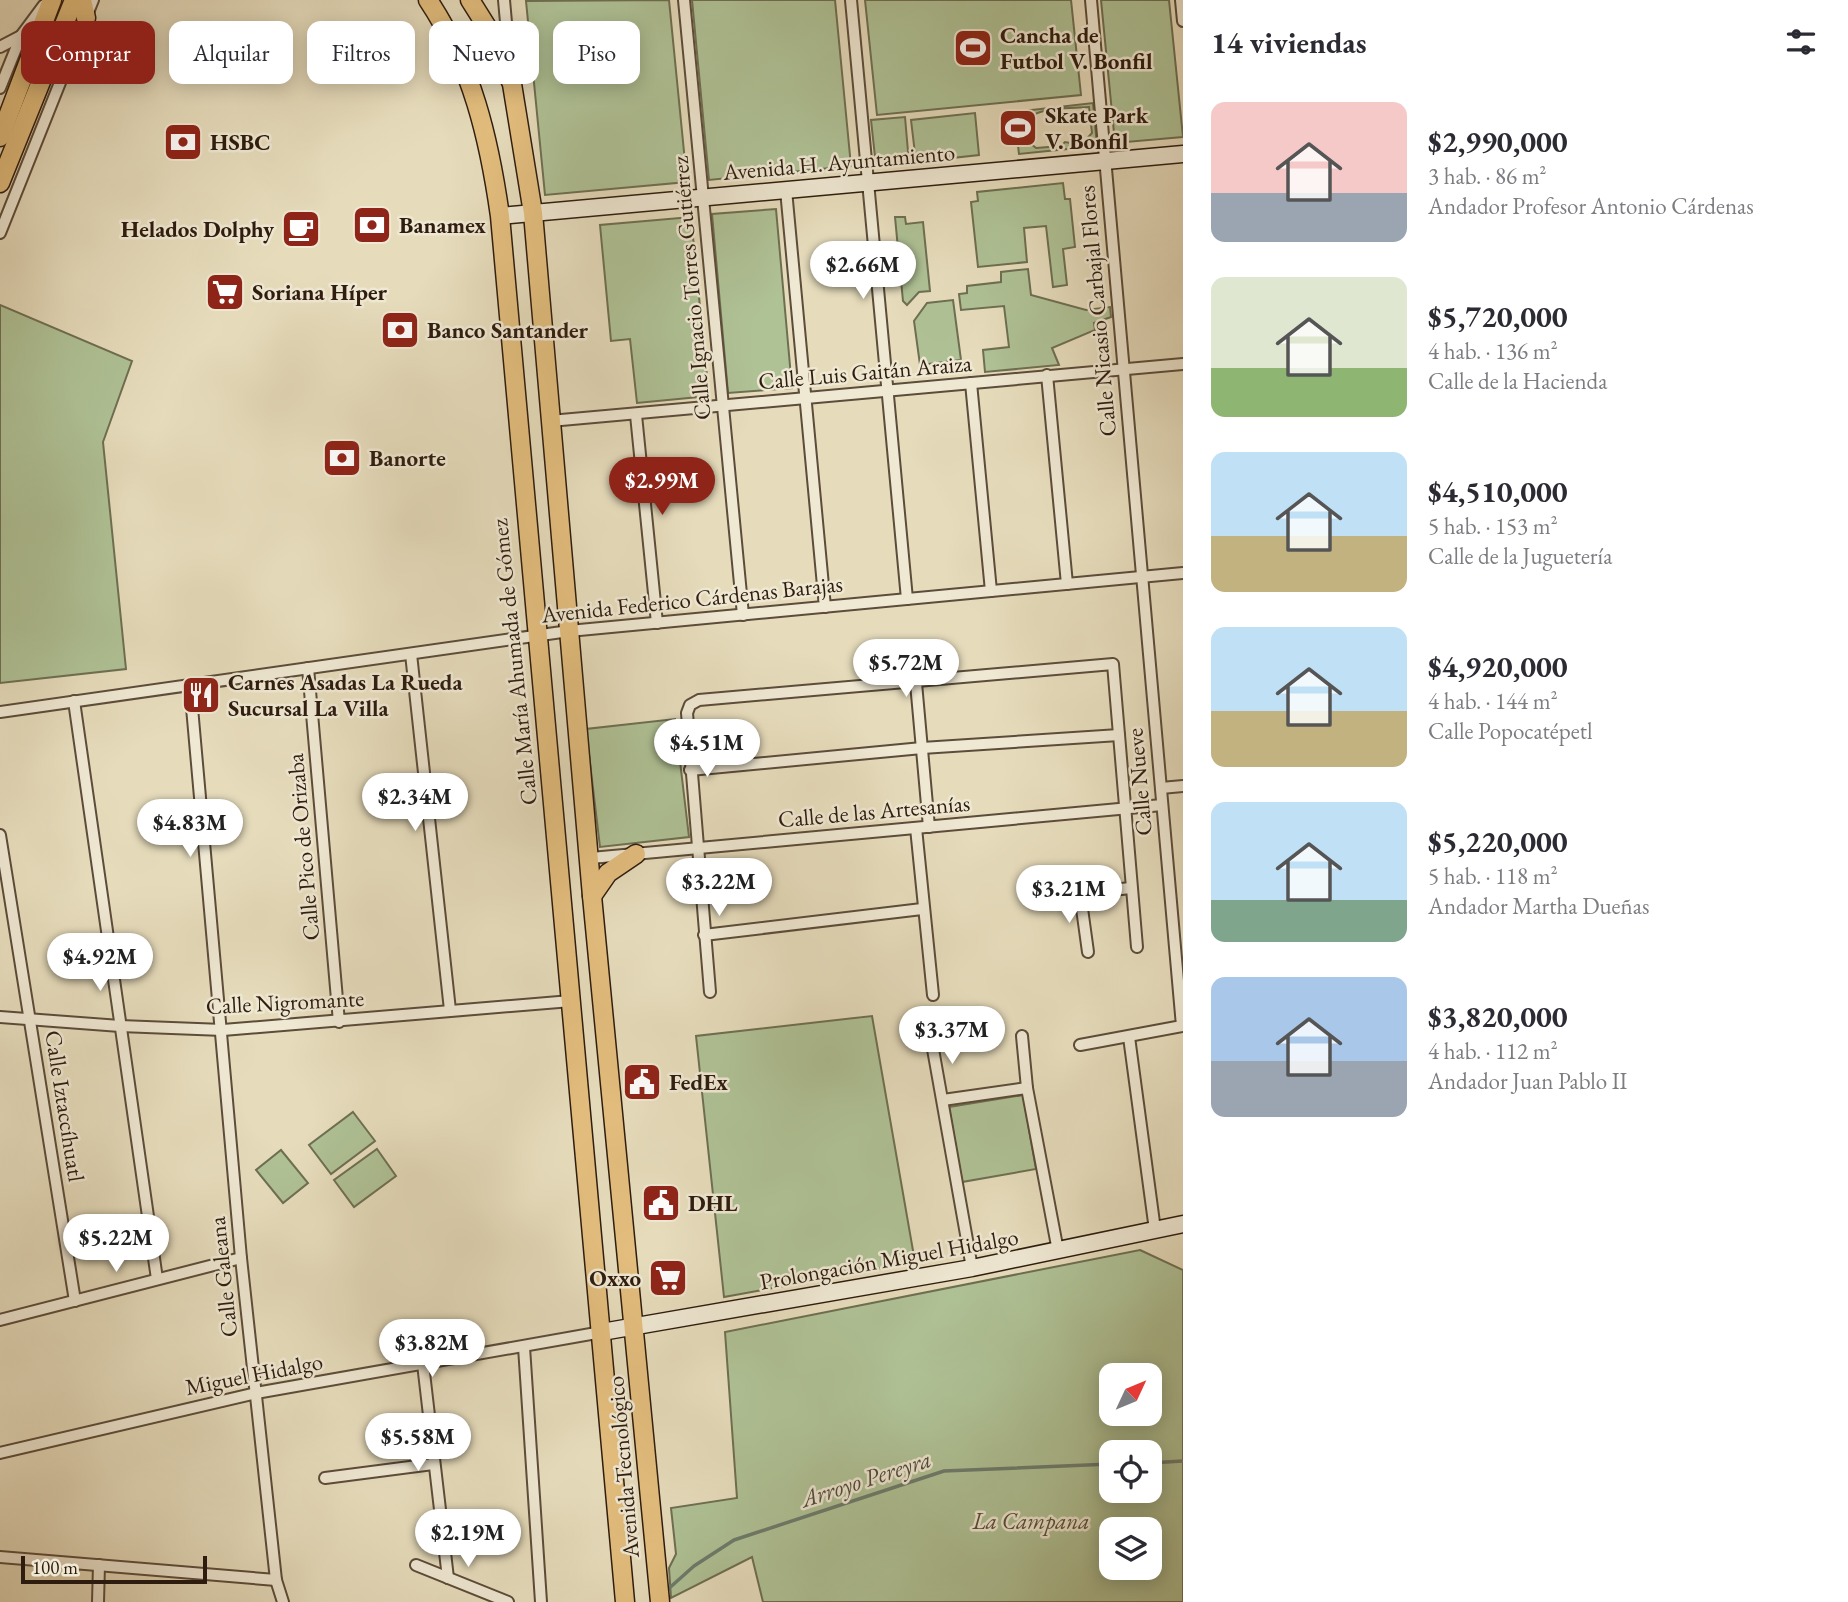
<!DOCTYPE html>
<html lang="es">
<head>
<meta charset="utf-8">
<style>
  :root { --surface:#fff; --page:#f7f7f7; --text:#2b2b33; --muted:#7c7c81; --accent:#8f2418 }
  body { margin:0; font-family:"EB Garamond",serif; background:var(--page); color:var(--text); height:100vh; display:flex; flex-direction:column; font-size:26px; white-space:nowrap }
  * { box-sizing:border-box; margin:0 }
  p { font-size:23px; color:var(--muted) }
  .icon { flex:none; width:38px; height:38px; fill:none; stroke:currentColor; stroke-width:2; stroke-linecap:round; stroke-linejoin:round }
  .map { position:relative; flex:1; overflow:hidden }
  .details { display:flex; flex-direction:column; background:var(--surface); width:665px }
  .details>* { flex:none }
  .hud { position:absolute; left:21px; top:21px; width:665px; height:63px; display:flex; gap:14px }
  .needle { width:46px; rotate:46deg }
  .buttons { position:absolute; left:1099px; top:1363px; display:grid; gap:14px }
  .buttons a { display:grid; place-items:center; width:63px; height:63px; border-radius:14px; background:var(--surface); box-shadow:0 4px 18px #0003; font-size:35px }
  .scale { position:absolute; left:21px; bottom:18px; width:186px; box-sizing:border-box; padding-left:7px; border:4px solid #2e1c0f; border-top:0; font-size:19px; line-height:24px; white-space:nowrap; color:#2e1c0f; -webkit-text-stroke:5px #efe8d3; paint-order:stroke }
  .price { position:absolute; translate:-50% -60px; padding:0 16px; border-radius:24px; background:#fff; color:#222; font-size:23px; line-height:46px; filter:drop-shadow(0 2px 4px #0008) }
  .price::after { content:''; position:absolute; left:50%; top:42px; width:21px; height:16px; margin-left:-10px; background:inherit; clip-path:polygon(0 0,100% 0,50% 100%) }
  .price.current { background:var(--accent); color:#fff }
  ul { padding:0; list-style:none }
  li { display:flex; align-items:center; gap:21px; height:175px; padding:0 28px }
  li span { display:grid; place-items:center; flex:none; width:196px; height:140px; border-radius:14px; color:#555 }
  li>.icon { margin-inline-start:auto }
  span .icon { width:84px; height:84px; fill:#fffc; stroke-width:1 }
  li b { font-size:30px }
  h2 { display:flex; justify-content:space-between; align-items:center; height:84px; padding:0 28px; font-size:30px }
  .pill { padding:0 24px; border-radius:14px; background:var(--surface); box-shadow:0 4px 18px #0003; font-size:24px; line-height:63px }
  .pill.current { background:var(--accent); color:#fff }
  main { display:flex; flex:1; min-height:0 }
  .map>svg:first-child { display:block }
  .green { fill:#afc296; stroke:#6e6f52; stroke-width:2; fill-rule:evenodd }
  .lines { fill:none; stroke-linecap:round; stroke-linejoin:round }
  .stream { stroke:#6d7c6d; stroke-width:3.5 }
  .street-casing { stroke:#5c4c3a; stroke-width:14 }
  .secondary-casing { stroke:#2e1c0f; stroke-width:19 }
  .primary-casing { stroke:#2e1c0f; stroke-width:21 }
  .street { stroke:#efe8d3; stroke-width:10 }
  .secondary { stroke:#efe8d3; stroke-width:16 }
  .primary { stroke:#e3be7e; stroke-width:18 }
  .labels { text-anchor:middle; stroke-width:5; stroke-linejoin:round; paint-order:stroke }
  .poi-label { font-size:23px; font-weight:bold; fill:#2e1c0f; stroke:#efe8d3; text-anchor:start }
  .street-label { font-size:23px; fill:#2e1c0f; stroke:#efe8d3 }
  .park-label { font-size:23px; font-style:italic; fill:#554e38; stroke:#efe8d3 }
  .water-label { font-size:24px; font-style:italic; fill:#4e4c3e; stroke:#efe8d3 }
</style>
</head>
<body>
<main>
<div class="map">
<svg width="1183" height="1602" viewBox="0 0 1183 1602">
  <rect width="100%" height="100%" fill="#e6dcbc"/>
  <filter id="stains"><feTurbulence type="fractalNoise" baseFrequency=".00286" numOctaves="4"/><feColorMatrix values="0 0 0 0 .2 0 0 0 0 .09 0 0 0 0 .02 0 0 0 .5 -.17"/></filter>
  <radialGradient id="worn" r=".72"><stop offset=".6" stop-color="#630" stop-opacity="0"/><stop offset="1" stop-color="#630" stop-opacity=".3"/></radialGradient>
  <g class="green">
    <polygon points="669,0 687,182 545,195 526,1"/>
    <polygon points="692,0 835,0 851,166 709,180"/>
    <polygon points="865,0 1071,0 1081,95 877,115"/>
    <polygon points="1101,0 1169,0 1183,137 1115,143"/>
    <path d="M1093 103 1097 146 1019 154 1014 112ZM1089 107 1092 133 1085 141H1081V137L1076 144 1065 142 1061 146 1036 148 1019 134C1026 105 1061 109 1089 107Z"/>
    <polygon points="975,113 979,155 916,162 911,120"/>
    <polygon points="905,117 909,163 876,166 871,120"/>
    <polygon points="1063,183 1065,199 1070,199 1075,247 1063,249 1067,285 1053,287 1046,226 1024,228 1027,262 978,267 971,202 978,201 977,192"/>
    <polygon points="776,209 792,388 728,393 712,214"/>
    <polygon points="691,217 709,396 637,403 630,339 611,341 600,225"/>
    <polygon points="895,217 905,217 906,224 923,222 930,291 919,292 907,305 903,301"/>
    <polygon points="1028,269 1031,295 1086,310 1110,307 1111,317 1094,323 1095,330 1052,348 1059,365 985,372 983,350 1009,347 1004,306 961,310 959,294 967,293 967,286 1001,282 1001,272"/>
    <polygon points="953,300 961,360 920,365 914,321 927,303"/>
    <polygon points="0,305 132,361 103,442 126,669 0,683"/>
    <polygon points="675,719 689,837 600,847 586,729"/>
    <polygon points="872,1016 915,1262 724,1297 696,1036"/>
    <polygon points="1023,1095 1036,1169 962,1182 949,1107"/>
    <polygon points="353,1112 375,1141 331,1174 309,1145"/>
    <polygon points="377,1149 396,1176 354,1207 334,1180"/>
    <polygon points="281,1150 308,1183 283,1203 256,1170"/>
    <path d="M1140 1250 1183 1270V1602H763L752 1557 671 1598 669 1568 676 1554 671 1508 737 1498 725 1332ZM1111 1376H1150V1414H1111ZM1111 1452H1150V1491H1111ZM1111 1530H1150V1568H1111Z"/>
  </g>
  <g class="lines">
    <g class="stream">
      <polyline points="1150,1463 1183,1461"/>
      <polyline points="666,1591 694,1566 734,1540 944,1471 1111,1464"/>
    </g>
    <g class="street-casing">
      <g id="street">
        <polyline points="504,0 510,67"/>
        <polyline points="684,0 743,615"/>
        <polyline points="851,0 907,599"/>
        <polyline points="1181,0 1183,21"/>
        <polyline points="0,47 21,36"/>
        <polyline points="0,88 21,36 44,5"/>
        <polyline points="786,190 825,607"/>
        <polyline points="0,233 93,0"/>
        <polyline points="1047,375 1067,584"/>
        <polyline points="971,383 991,591"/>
        <polyline points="636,415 657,623"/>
        <polyline points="550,421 1183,364"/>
        <polyline points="411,654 450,1010"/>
        <polyline points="308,668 339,1022"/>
        <polyline points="916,683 929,827"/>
        <polyline points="190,685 241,1258 276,1580 283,1602"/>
        <polyline points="74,701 157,1279"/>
        <polyline points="0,712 569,631 1183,573"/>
        <polyline points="690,770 922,748 1119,735"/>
        <polyline points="1161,788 1183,786"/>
        <polyline points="916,828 933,995"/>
        <polyline points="0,835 75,1301"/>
        <polyline points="591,858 1162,805"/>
        <polyline points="704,935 922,909"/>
        <polyline points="1088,952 1080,894 1130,888"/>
        <polyline points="710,992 687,713 690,705 699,700 1113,664 1137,947"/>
        <polyline points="0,1017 120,1026 223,1030 571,1001"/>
        <polyline points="1022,1036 1027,1088 1058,1251"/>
        <polyline points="1129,1037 1155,1230"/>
        <polyline points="931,1038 972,1268"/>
        <polyline points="1080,1045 1182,1026 1091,0"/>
        <polyline points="943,1100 1027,1088"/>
        <polyline points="0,1320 241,1258"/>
        <polyline points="524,1347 541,1602"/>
        <polyline points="423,1364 448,1578"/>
        <polyline points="0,1453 256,1393 602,1332"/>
        <polyline points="325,1478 433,1464"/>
        <polyline points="0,1557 276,1580"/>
        <polyline points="416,1565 508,1602"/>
        <polyline points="98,1602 99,1565"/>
      </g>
    </g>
    <g class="secondary-casing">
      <g id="secondary">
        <polyline points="500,216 1183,154"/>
        <polyline points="602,1332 972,1268 1183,1224"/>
      </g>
    </g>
    <g class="primary-casing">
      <g id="primary">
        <polyline points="82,0 86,18"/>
        <path d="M428 0C472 66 489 138 500 216L625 1602"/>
        <polyline points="470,0 487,27 512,84 533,213 592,896 660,1602"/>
        <polyline points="0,137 52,0"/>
        <polyline points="0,183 74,0"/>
        <polyline points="592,896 608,873 636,854"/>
      </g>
    </g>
    <use href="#street" class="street"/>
    <use href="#secondary" class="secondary"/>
    <use href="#primary" class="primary"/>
  </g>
  <defs>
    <g id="stadium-square" transform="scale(2.0125)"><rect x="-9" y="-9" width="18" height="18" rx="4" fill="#8f2418" stroke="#efe8d3"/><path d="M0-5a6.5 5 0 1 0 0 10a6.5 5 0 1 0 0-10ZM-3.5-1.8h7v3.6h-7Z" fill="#fff"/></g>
    <g id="bank-square" transform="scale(2.0125)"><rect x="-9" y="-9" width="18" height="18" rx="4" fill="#8f2418" stroke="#efe8d3"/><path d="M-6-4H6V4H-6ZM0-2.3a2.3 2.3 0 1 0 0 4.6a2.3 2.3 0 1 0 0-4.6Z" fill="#fff"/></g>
    <g id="cafe-square" transform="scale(2.0125)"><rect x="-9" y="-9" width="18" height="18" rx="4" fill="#8f2418" stroke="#efe8d3"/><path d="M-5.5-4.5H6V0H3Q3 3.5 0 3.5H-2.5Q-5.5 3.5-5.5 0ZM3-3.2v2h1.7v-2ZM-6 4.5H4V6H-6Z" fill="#fff"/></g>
    <g id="supermarket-square" transform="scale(2.0125)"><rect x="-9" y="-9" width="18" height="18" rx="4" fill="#8f2418" stroke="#efe8d3"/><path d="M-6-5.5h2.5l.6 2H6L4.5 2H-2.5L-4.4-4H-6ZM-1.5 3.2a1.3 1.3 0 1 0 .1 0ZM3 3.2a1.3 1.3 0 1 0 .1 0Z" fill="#fff"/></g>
    <g id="restaurant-square" transform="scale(2.0125)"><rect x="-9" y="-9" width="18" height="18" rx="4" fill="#8f2418" stroke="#efe8d3"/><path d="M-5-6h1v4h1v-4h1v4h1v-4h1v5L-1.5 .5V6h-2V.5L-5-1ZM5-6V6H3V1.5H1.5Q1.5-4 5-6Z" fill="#fff"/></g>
    <g id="civic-square" transform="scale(2.0125)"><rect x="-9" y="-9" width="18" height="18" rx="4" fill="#8f2418" stroke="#efe8d3"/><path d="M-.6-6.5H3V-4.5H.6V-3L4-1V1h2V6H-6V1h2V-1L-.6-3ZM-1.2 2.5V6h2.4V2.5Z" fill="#fff"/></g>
  </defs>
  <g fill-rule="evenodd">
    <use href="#stadium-square" x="973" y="48"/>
    <use href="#stadium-square" x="1018" y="128"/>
    <use href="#bank-square" x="183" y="142"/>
    <use href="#bank-square" x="372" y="225"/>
    <use href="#cafe-square" x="301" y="229"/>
    <use href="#supermarket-square" x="225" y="292"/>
    <use href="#bank-square" x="400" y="330"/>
    <use href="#bank-square" x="342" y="458"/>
    <use href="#restaurant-square" x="201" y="695"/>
    <use href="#civic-square" x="642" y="1082"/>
    <use href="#civic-square" x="661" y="1203"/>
    <use href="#supermarket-square" x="668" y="1278"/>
  </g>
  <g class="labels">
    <g class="poi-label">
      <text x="1000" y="43">Cancha de<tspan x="1000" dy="26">Futbol V. Bonfil</tspan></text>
      <text x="1045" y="123">Skate Park<tspan x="1045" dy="26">V. Bonfil</tspan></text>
      <text x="210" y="150">HSBC</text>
      <text x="399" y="233">Banamex</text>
      <text x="274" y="237" text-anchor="end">Helados Dolphy</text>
      <text x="252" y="300">Soriana Híper</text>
      <text x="427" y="338">Banco Santander</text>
      <text x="369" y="466">Banorte</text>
      <text x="228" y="690">Carnes Asadas La Rueda<tspan x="228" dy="26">Sucursal La Villa</tspan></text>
      <text x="669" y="1090">FedEx</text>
      <text x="688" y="1211">DHL</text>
      <text x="641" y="1286" text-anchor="end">Oxxo</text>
    </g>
    <g class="street-label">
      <text transform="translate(839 162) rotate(-5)" y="8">Avenida H. Ayuntamiento</text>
      <text transform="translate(691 288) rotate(-95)" y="8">Calle Ignacio Torres Gutiérrez</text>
      <text transform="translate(1097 311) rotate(-95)" y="8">Calle Nicasio Carbajal Flores</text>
      <text transform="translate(865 372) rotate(-5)" y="8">Calle Luis Gaitán Araiza</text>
      <text transform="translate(692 599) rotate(-6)" y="8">Avenida Federico Cárdenas Barajas</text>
      <text transform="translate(514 662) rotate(-96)" y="8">Calle María Ahumada de Gómez</text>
      <text transform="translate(1139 782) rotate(-95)" y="8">Calle Nueve</text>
      <text transform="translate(874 811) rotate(-5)" y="8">Calle de las Artesanías</text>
      <text transform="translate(303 847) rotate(-95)" y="8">Calle Pico de Orizaba</text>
      <text transform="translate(285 1002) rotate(-3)" y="8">Calle Nigromante</text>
      <text transform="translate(65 1106) rotate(81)" y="8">Calle Iztaccíhuatl</text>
      <text transform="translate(889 1259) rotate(-10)" y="8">Prolongación Miguel Hidalgo</text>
      <text transform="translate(223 1277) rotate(-96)" y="8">Calle Galeana</text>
      <text transform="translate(254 1374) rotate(-11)" y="8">Miguel Hidalgo</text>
      <text transform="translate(623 1467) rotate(-95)" y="8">Avenida Tecnológico</text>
    </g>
    <g class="park-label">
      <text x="1031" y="1529">La Campana</text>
    </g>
    <g class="water-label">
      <text transform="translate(866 1479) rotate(-18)" y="8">Arroyo Pereyra</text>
    </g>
  </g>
  <rect width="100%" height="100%" filter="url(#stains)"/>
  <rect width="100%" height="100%" fill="url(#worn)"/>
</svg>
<div class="buttons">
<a><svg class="needle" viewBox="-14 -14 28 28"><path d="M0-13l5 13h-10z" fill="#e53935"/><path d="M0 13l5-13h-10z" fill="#7c7c81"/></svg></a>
<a><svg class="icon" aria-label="locate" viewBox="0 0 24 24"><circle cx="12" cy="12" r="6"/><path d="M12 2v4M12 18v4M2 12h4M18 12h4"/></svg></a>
<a><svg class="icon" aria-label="layers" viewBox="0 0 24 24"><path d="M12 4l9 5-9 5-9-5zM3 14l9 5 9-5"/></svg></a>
</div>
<div class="scale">100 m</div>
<b class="price" style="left:863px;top:301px">$2.66M</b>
<b class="price current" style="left:662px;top:517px">$2.99M</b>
<b class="price" style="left:906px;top:699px">$5.72M</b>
<b class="price" style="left:707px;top:779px">$4.51M</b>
<b class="price" style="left:415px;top:833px">$2.34M</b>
<b class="price" style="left:190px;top:859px">$4.83M</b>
<b class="price" style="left:719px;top:918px">$3.22M</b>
<b class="price" style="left:1069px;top:925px">$3.21M</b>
<b class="price" style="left:100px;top:993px">$4.92M</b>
<b class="price" style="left:952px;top:1066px">$3.37M</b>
<b class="price" style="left:116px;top:1274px">$5.22M</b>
<b class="price" style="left:432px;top:1379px">$3.82M</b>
<b class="price" style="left:418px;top:1473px">$5.58M</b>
<b class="price" style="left:468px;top:1569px">$2.19M</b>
<div class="hud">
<a class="pill current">Comprar</a>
<a class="pill">Alquilar</a>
<a class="pill">Filtros</a>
<a class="pill">Nuevo</a>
<a class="pill">Piso</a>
</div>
</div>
<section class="details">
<h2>14 viviendas<svg class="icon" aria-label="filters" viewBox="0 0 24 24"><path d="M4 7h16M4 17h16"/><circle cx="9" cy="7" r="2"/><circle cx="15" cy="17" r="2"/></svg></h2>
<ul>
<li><span style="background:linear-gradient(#f6c9c9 65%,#9aa5b1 0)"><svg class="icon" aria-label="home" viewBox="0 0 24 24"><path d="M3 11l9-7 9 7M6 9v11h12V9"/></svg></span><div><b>$2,990,000</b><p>3 hab. · 86 m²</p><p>Andador Profesor Antonio Cárdenas</p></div></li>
<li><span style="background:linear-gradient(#dfe7d0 65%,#8fb573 0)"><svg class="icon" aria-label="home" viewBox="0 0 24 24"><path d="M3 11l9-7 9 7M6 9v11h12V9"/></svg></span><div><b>$5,720,000</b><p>4 hab. · 136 m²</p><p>Calle de la Hacienda</p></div></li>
<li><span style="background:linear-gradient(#bfe0f5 60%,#c2b280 0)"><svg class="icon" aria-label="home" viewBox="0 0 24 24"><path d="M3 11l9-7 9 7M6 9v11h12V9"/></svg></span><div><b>$4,510,000</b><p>5 hab. · 153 m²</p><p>Calle de la Juguetería</p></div></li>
<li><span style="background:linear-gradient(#bfe0f5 60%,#c2b280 0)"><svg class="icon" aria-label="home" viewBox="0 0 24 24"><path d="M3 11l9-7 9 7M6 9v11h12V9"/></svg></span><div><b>$4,920,000</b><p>4 hab. · 144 m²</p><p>Calle Popocatépetl</p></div></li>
<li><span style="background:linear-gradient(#bfe0f5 70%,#7fa58c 0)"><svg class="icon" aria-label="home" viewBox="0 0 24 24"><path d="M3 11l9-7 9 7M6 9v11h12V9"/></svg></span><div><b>$5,220,000</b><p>5 hab. · 118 m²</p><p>Andador Martha Dueñas</p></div></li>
<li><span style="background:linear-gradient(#a9c7e8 60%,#9aa5b1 0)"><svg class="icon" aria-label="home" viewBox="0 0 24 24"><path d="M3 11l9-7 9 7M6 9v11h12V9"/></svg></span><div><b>$3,820,000</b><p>4 hab. · 112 m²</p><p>Andador Juan Pablo II</p></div></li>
</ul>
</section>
</main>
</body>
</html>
